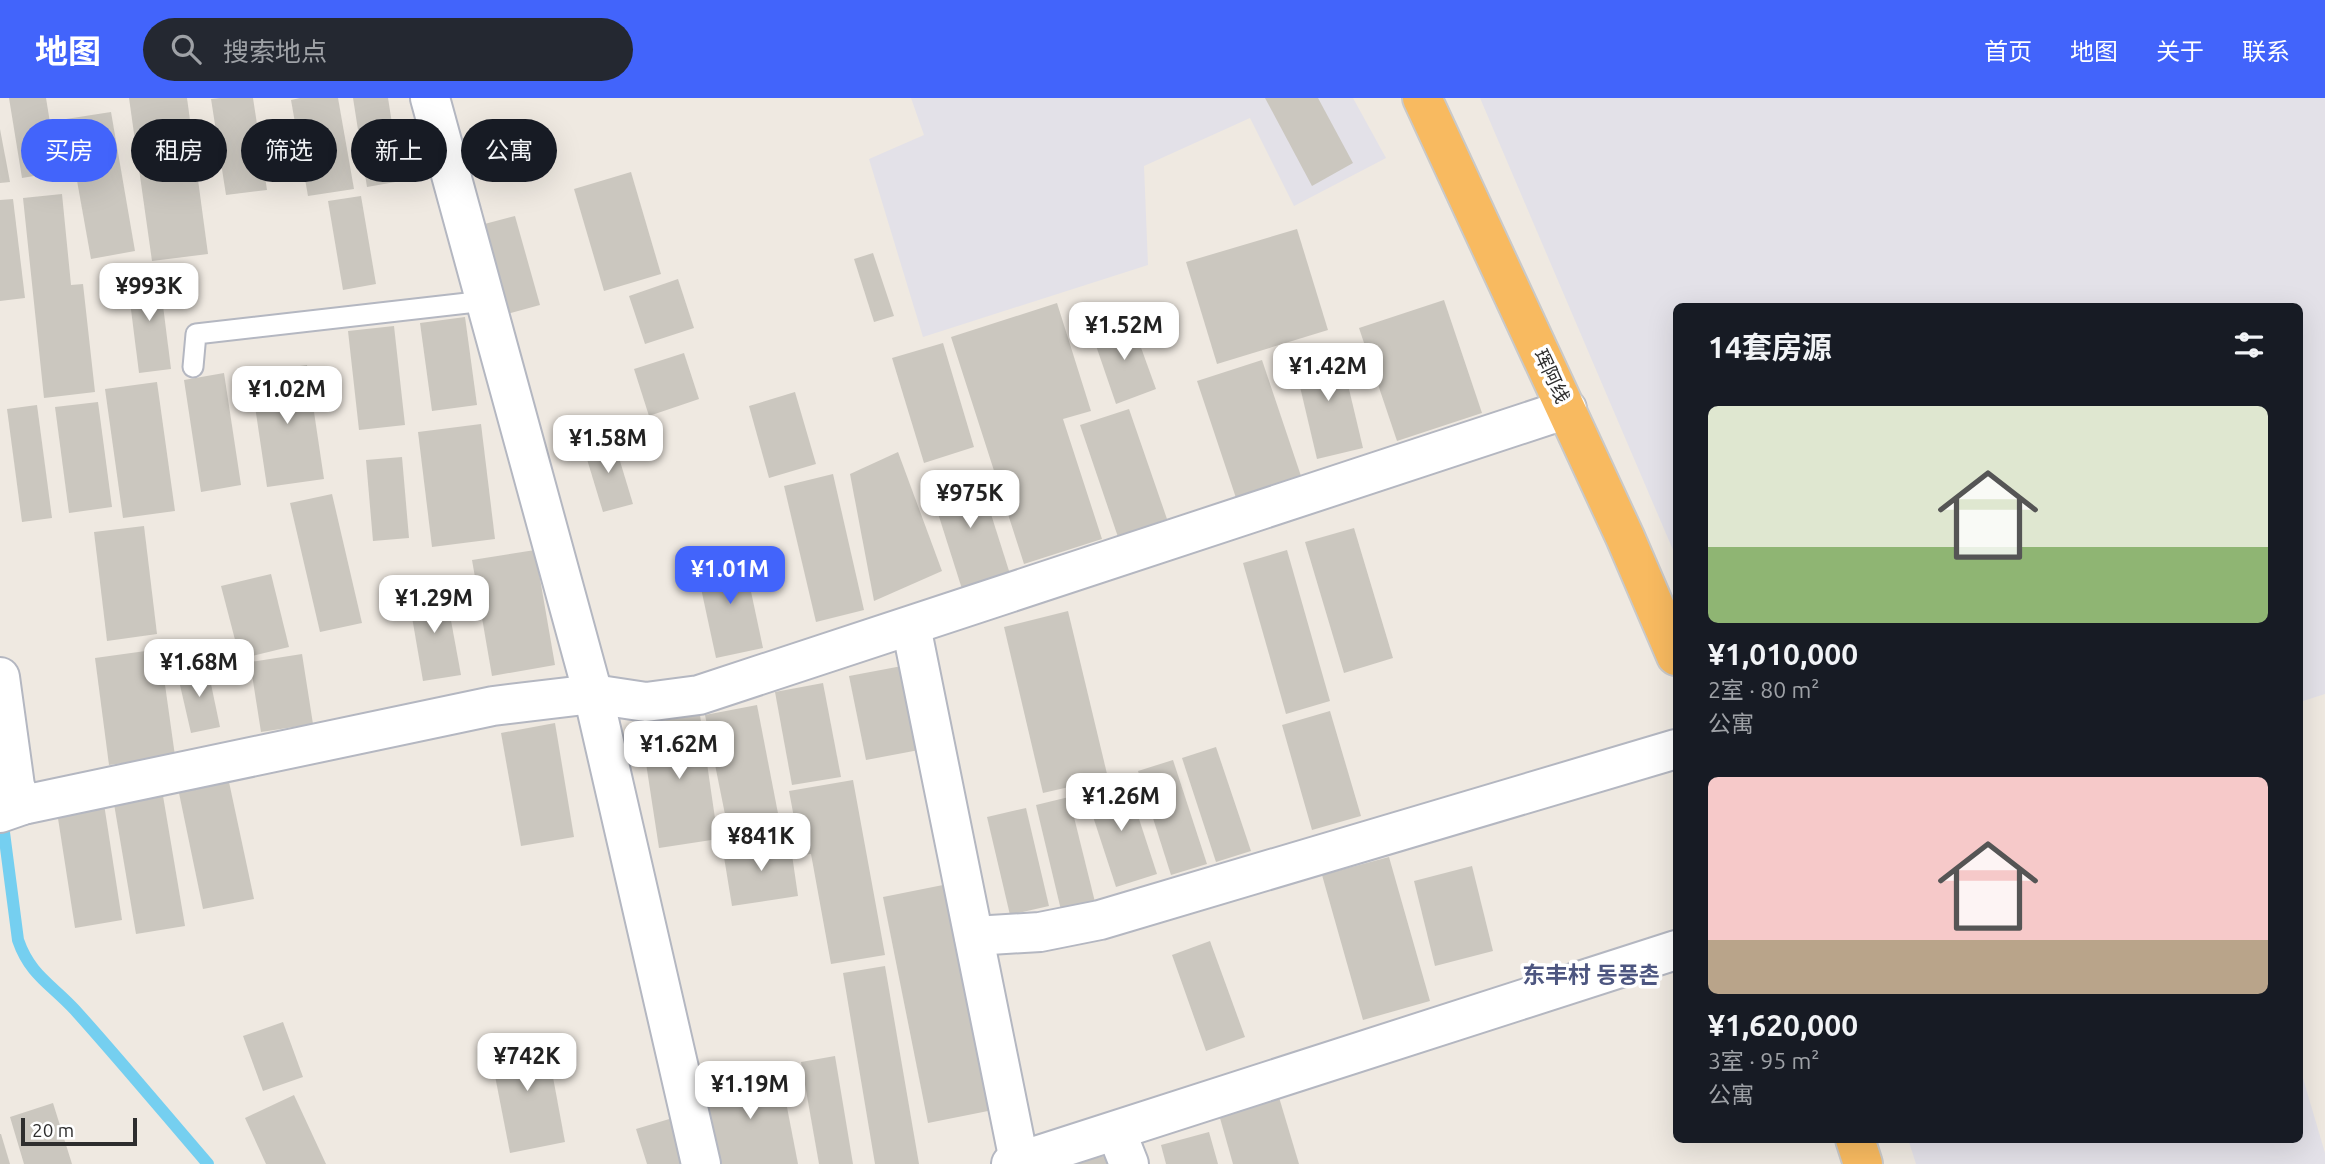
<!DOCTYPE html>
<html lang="zh">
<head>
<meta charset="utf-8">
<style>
  :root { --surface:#171b24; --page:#242831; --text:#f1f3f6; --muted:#9ea1a6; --accent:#4264fb }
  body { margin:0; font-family:Ubuntu,"Noto Sans SC","Noto Sans KR",sans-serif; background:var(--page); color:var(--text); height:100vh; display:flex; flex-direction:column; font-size:26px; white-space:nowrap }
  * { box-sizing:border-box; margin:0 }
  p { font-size:23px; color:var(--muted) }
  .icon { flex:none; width:38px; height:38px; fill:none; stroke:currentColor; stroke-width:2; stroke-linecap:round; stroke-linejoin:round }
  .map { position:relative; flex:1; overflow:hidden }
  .sheet { position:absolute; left:1673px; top:205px; width:630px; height:840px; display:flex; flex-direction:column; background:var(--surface); border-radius:10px; box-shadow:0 7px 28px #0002 }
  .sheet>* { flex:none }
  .hud { position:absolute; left:21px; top:21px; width:665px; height:63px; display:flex; gap:14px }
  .scale { position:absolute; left:21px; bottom:18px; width:116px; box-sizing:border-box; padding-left:7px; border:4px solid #2e2e2e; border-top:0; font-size:19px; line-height:24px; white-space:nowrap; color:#2e2e2e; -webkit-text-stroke:5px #fff; paint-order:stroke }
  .price { position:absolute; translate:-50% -60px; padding:0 16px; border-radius:14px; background:#fff; color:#222; font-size:23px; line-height:46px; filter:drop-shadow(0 2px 4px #0008) }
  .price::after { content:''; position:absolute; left:50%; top:42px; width:21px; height:16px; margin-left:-10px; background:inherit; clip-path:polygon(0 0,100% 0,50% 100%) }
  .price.selected { background:var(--accent); color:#fff }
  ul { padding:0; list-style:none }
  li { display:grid; align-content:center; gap:14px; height:371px; padding:0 35px }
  li span { display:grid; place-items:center; height:217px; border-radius:10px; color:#555 }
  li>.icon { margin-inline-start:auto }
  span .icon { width:126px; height:126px; fill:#fffc; stroke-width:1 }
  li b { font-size:30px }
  h2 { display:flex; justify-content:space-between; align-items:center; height:84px; padding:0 35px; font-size:30px }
  .pill { padding:0 24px; border-radius:32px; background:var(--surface); box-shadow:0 7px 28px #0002; font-size:24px; line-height:63px }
  .pill.selected { background:var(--accent); color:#fff }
  header { display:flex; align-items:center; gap:42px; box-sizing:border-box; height:98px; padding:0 35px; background:var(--accent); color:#fff }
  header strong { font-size:33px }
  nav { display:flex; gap:38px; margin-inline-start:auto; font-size:24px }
  .search { width:490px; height:63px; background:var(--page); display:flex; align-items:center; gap:18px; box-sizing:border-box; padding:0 24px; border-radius:38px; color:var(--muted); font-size:26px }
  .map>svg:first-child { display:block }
  .industrial { fill:#e3e1e8 }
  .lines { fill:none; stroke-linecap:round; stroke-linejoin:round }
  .stream { stroke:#75cff0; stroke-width:12 }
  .building { fill:#cbc7bf }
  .service-casing { stroke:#b4b7c1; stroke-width:23 }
  .minor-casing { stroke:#b4b7c1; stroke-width:42 }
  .tertiary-casing { stroke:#b4b7c1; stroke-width:42 }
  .trunk-casing { stroke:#c9c9c9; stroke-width:42 }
  .service { stroke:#fff; stroke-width:19 }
  .minor { stroke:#fff; stroke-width:38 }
  .tertiary { stroke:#fff; stroke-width:38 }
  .trunk { stroke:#f8ba60; stroke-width:38 }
  .labels { text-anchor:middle; stroke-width:7; stroke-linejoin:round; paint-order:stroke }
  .street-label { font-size:19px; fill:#2e2e2e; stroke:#fff }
  .quarter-label { font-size:23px; font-weight:bold; fill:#4d5680; stroke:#fff }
</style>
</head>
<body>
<header>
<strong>地图</strong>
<div class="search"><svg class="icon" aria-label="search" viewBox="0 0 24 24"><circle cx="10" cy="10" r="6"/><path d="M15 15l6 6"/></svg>搜索地点</div>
<nav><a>首页</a><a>地图</a><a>关于</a><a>联系</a></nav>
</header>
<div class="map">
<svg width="2325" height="1066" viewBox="0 0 2325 1066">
  <rect width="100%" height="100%" fill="#efe9e1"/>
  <g class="industrial">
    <polygon points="911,0 1353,0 1386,60 1294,108 1250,20 1144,68 1148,167 923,239 869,61 924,37"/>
    <polygon points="1480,0 2325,0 2325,596 2300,604 2300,208 1676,208 1676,459"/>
    <polygon points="2300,970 2325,1055 2325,1066 1916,1066 1908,1041 2300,1041"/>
  </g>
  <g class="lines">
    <path class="stream" d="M2 719 18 842C30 877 51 886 75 912 120 962 164 1015 208 1066"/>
  </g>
  <g class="building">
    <polygon points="9,0 46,0 58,74 22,80"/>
    <polygon points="129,0 187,0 208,156 152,163"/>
    <polygon points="220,0 253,0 267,92 226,97 211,1"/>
    <polygon points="300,0 338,0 354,91 308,98 291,2"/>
    <polygon points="353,0 388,0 401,83 367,89"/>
    <polygon points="1265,0 1318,0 1353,65 1312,88"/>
    <polygon points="111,14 135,153 91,161 66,21"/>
    <polygon points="0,31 10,84 0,85"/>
    <polygon points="631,74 661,176 604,193 574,91"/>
    <polygon points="62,96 71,187 83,186 95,294 44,300 23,100"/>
    <polygon points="361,98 376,186 343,192 328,103"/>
    <polygon points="13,101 25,200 0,203 0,102"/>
    <polygon points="515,118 540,207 503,217 477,128"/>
    <polygon points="1297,131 1328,232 1217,266 1186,164"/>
    <polygon points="873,155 894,218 874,224 854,161"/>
    <polygon points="159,176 171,271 139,275 127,180"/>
    <polygon points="678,181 694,230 645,246 629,198"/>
    <polygon points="1444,202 1482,315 1397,343 1359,230"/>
    <polygon points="1057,205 1091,313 1063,321 1102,441 1024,466 951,239"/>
    <polygon points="465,219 477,307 432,313 420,225"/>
    <polygon points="1131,222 1156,291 1116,306 1092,236"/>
    <polygon points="394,228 405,327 359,332 348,233"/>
    <polygon points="943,245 974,349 924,365 892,260"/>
    <polygon points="1339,249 1363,350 1317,361 1293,259"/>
    <polygon points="684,255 699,301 649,318 634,271"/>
    <polygon points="1262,262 1301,378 1236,400 1197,283"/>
    <polygon points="307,267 324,381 267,389 250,275"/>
    <polygon points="224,275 241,387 201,394 184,282"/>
    <polygon points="157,284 175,413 123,420 105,291"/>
    <polygon points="795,294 816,366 769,380 749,308"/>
    <polygon points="98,304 112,409 69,415 55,309"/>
    <polygon points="37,307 52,420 22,424 7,311"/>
    <polygon points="1129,311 1167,421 1118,439 1080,327"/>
    <polygon points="481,326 495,441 432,449 418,334"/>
    <polygon points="613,340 633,406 603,414 583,348"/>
    <polygon points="898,354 942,473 874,503 850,376"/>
    <polygon points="402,359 409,440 373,443 366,362"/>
    <polygon points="977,372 1010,476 962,491 929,387"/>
    <polygon points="833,376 864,512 816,524 784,388"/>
    <polygon points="332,396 362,525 320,534 290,405"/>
    <polygon points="144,428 157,536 107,543 94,434"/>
    <polygon points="1354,430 1393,560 1344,575 1305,444"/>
    <polygon points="535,452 555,567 492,578 472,462"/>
    <polygon points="1287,452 1330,603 1286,616 1243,465"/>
    <polygon points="743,456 763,550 716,560 696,467"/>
    <polygon points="271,476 289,549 240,561 221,488"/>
    <polygon points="445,490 461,577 423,583 408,496"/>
    <polygon points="1068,513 1108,680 1043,695 1004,529"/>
    <polygon points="160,551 175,658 109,667 95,560"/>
    <polygon points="302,556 313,626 261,634 250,564"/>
    <polygon points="207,567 220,629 191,635 177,574"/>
    <polygon points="902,568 919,652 866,662 849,578"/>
    <polygon points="823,585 841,679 792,687 775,594"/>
    <polygon points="757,607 782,736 731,746 705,617"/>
    <polygon points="1330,613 1361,718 1312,732 1282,627"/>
    <polygon points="700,617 718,741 659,750 640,626"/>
    <polygon points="555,625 574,739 521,748 501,635"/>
    <polygon points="1216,649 1251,753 1216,764 1182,660"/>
    <polygon points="1173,662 1207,766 1171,777 1138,673"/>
    <polygon points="1126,681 1157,776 1116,789 1085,694"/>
    <polygon points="853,682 885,857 831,866 811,756 801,757 789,693"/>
    <polygon points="229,684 254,801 203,811 179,695"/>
    <polygon points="162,692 185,828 136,836 113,700"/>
    <polygon points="1069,699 1095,804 1061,812 1036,707"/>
    <polygon points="104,706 122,822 75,830 57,714"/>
    <polygon points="1026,710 1049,808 1010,817 987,719"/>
    <polygon points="790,743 798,798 732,808 723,753"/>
    <polygon points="1389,759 1430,903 1363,922 1322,777"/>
    <polygon points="1472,768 1493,853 1435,868 1414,783"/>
    <polygon points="953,785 998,1011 928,1025 883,799"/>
    <polygon points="1210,843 1245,939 1206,953 1172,857"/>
    <polygon points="885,868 919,1066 875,1066 843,875"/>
    <polygon points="283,924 303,979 263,993 243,938"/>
    <polygon points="545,936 565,1044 510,1055 489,947"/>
    <polygon points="835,958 853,1066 819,1066 801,964"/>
    <polygon points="780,973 798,1066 715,1066 700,989"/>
    <polygon points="1278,996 1299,1066 1233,1066 1218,1013"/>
    <polygon points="294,997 326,1066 266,1066 245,1020"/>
    <polygon points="53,1005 72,1066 24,1066 10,1019"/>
    <polygon points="676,1019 689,1066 647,1066 636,1031"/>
    <polygon points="1209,1034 1218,1066 1166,1066 1161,1047"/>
    <polygon points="0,1036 1,1036 10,1066 0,1066"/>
    <polygon points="1112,1056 1115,1066 1077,1066 1077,1065"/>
  </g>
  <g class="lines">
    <g class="service-casing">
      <polyline id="service" points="193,269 196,236 485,203"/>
    </g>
    <g class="minor-casing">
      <g id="minor">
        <polyline points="430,0 593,596 701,1066"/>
        <polyline points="911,528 1019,1063"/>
        <polyline points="0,579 15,688 23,707"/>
        <polyline points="0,715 23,707 493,608 593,596 646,604 699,597 1567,311"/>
        <polyline points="974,838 1040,834 1100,822 1676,651"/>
        <polyline points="1116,1033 1129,1066"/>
      </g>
    </g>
    <g class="tertiary-casing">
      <polyline id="tertiary" points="1011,1066 1676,852"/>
    </g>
    <g class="trunk-casing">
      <g id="trunk">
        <polyline points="1422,0 1625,439 1676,558"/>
        <polyline points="1855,1041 1863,1066"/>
      </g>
    </g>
    <use href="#service" class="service"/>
    <use href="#minor" class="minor"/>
    <use href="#tertiary" class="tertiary"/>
    <use href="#trunk" class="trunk"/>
  </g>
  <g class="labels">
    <g class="street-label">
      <text transform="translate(1552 278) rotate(65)" y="7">珲阿线</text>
    </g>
    <g class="quarter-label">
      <text x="1591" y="885">东丰村 동풍촌</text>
    </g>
  </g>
</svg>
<div class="scale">20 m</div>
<b class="price" style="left:149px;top:225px">¥993K</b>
<b class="price" style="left:1124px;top:264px">¥1.52M</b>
<b class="price" style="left:1328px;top:305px">¥1.42M</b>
<b class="price" style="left:287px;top:328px">¥1.02M</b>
<b class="price" style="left:608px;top:377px">¥1.58M</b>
<b class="price" style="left:970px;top:432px">¥975K</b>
<b class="price selected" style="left:730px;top:508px">¥1.01M</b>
<b class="price" style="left:434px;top:537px">¥1.29M</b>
<b class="price" style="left:199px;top:601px">¥1.68M</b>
<b class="price" style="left:679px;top:683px">¥1.62M</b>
<b class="price" style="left:1121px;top:735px">¥1.26M</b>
<b class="price" style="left:761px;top:775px">¥841K</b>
<b class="price" style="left:527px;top:995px">¥742K</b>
<b class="price" style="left:750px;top:1023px">¥1.19M</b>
<div class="hud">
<a class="pill selected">买房</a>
<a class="pill">租房</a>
<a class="pill">筛选</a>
<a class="pill">新上</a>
<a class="pill">公寓</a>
</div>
<section class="sheet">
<h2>14套房源<svg class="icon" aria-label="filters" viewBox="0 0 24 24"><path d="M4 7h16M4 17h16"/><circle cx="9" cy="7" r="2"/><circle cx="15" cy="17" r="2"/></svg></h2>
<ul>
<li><span style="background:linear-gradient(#dfe7d0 65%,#8fb573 0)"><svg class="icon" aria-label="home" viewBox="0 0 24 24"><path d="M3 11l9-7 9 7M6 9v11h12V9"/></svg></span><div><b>¥1,010,000</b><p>2室 · 80 m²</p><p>公寓</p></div></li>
<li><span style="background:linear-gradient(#f6c9c9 75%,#b9a48a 0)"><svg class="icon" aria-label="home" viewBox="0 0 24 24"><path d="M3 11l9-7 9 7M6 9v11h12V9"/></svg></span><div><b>¥1,620,000</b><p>3室 · 95 m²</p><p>公寓</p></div></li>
</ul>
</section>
</div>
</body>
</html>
